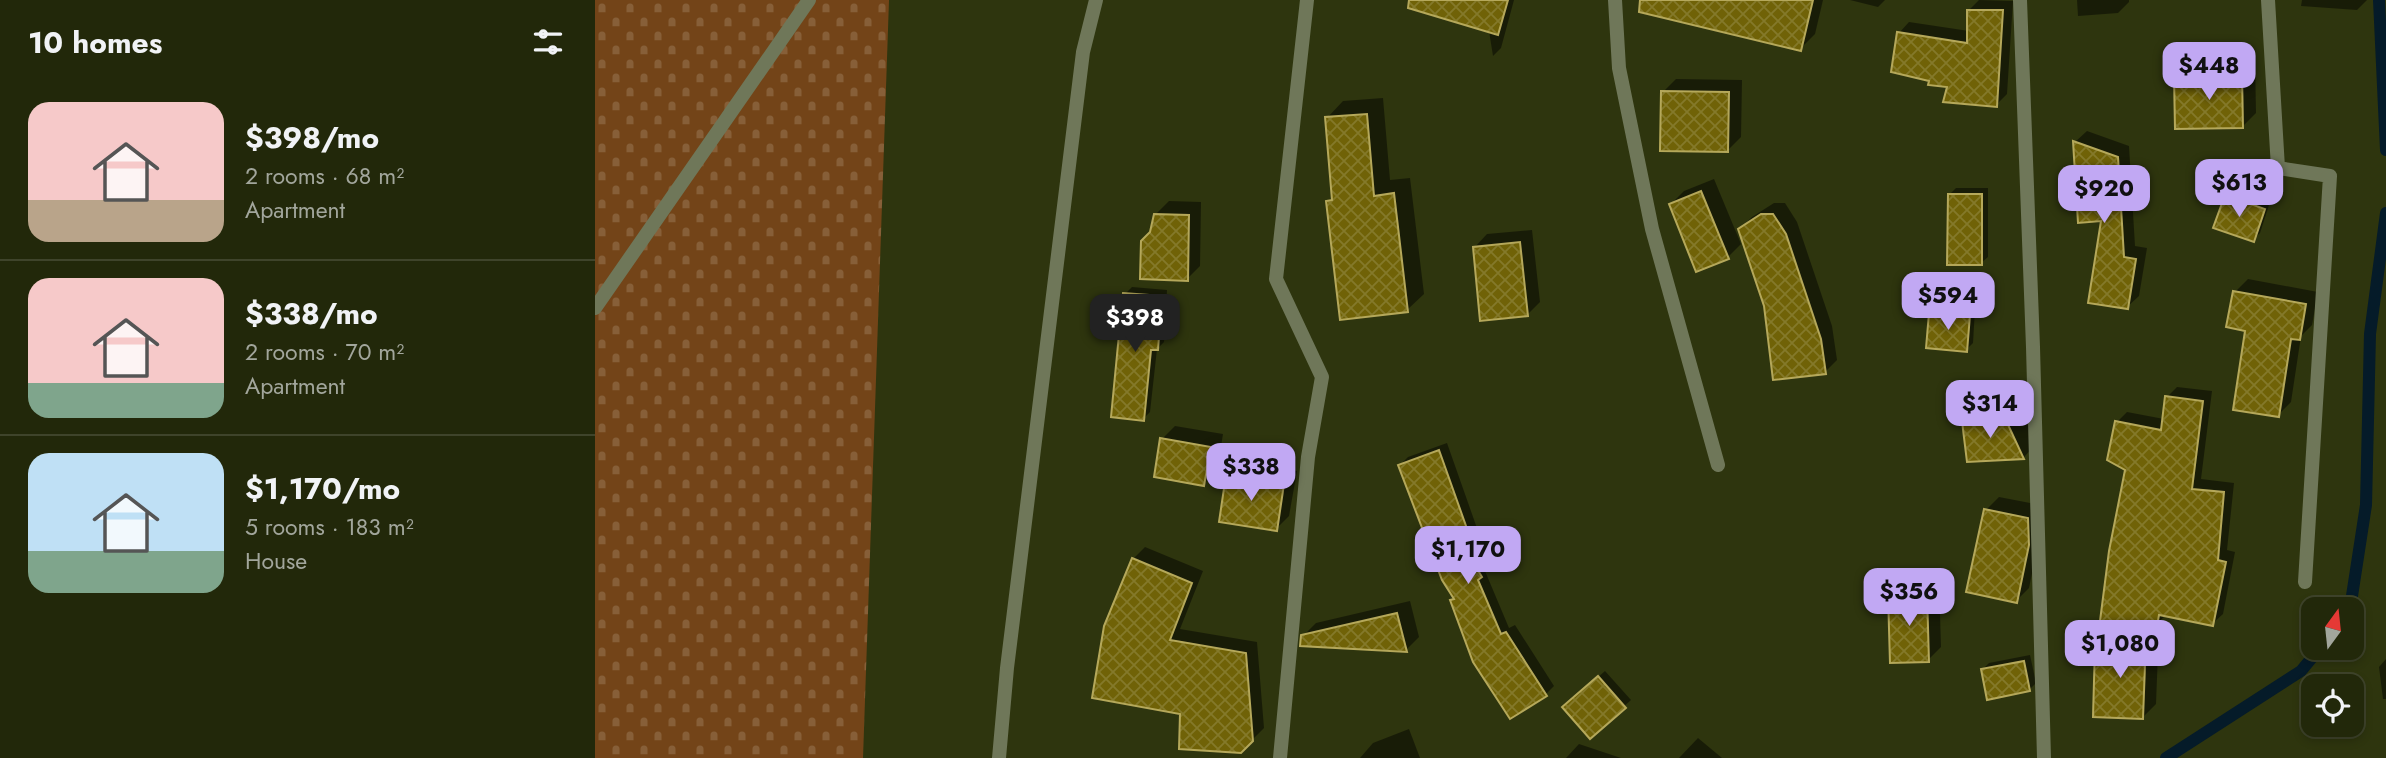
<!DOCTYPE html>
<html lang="en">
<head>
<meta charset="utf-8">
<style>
  :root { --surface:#22280a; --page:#2a3013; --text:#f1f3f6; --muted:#a2a69c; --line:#3f442b; --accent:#c1a8f3 }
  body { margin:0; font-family:Jost,sans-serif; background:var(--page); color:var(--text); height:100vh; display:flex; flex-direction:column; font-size:26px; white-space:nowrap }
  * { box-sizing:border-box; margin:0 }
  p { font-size:23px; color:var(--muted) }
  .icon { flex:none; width:38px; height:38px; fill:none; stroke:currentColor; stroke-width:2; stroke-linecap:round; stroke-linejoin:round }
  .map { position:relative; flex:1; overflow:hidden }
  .side { display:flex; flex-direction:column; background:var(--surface); width:595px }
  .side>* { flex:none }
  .needle { width:46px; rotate:15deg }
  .controls { position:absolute; left:1706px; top:597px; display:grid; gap:14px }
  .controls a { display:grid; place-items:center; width:63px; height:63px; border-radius:14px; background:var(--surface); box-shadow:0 4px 10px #0003,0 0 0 2px var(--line); font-size:35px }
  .price { position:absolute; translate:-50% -60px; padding:0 16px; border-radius:14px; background:var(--accent); color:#111; font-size:23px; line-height:46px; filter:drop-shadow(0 2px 4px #0008) }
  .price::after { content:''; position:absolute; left:50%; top:42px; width:21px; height:16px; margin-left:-10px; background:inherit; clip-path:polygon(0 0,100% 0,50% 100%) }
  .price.on { background:#222; color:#fff }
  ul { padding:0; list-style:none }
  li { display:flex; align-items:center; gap:21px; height:175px; padding:0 28px }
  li+li { border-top:2px solid var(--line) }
  li span { display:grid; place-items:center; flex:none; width:196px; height:140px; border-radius:21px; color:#555 }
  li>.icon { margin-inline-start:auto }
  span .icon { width:84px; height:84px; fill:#fffc; stroke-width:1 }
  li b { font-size:30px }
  h2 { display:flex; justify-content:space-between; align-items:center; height:84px; padding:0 28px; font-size:30px }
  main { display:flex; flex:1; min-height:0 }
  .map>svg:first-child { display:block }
  .cemetery { fill:url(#cemetery-stones) }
  .shadow { fill:#0007 }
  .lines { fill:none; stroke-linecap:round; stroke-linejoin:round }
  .stream { stroke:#051b29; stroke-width:12 }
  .building { fill:url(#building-cross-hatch); stroke:#b5a85a; stroke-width:2 }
  .service { stroke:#6f7759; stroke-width:14 }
  .minor { stroke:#6f7759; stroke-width:14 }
</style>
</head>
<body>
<main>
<section class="side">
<h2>10 homes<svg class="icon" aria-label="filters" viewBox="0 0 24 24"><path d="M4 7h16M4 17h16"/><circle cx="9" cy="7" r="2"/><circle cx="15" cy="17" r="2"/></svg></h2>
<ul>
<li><span style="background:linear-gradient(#f6c9c9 70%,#b9a48a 0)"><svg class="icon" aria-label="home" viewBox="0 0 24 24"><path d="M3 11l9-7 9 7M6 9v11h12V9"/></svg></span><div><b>$398/mo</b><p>2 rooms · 68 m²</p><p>Apartment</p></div></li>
<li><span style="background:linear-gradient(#f6c9c9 75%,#7fa58c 0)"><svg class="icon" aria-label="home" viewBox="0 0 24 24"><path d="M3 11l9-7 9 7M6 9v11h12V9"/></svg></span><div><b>$338/mo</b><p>2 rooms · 70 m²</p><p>Apartment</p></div></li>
<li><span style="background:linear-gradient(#bfe0f5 70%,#7fa58c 0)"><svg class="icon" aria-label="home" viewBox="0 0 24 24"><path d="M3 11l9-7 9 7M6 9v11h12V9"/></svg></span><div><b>$1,170/mo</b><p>5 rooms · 183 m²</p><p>House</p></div></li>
</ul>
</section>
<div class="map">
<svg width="1791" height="758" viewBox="0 0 1791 758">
  <defs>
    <pattern id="cemetery-stones" width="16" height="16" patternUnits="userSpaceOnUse" patternTransform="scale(1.75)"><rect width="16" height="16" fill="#734418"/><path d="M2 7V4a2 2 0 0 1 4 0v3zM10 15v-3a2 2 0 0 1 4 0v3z" fill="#875f38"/></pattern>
    <pattern id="building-cross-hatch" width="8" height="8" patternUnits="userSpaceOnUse" patternTransform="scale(1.75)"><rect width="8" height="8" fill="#706207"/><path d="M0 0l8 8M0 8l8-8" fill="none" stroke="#84792a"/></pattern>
  </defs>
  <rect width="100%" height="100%" fill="#2e350e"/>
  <polygon class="cemetery" points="0,0 294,0 268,758 0,758"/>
  <g class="shadow">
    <polygon points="861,0 919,0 906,48 898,56 894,31"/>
    <polygon points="1105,0 1228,0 1220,34 1205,49"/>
    <polygon points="1255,0 1290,0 1283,7"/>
    <polygon points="1384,0 1418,1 1412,94 1401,105 1354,86 1304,33 1314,22 1374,31 1374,10"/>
    <polygon points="1482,0 1534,0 1534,2 1523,13 1483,16"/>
    <polygon points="1707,0 1772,0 1762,10 1706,6"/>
    <polygon points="1660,61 1661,113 1648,126 1580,76 1593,63"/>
    <polygon points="1081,79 1147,80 1146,137 1133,150 1068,92"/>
    <polygon points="788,98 795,180 815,178 829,294 812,310 733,202 738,196 732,118 748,101"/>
    <polygon points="1492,131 1534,146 1540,246 1552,248 1544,296 1532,307 1508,219 1480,142"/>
    <polygon points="1119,179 1146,244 1133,257 1076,204 1089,191"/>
    <polygon points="1361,188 1393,188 1393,257 1386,263 1355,194"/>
    <polygon points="1638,189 1675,202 1665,233 1658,240 1631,196"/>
    <polygon points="574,201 606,202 605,266 592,279 557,232 561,214"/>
    <polygon points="1179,203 1190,203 1202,222 1237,326 1242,360 1230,372 1171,306 1145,229 1157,217"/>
    <polygon points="937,230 945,302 932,315 879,248 892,234"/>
    <polygon points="1653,279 1723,292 1717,325 1706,336 1696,402 1683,415 1640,292"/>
    <polygon points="537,287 572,290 569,342 562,349 555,412 548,419 530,294"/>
    <polygon points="1343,307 1380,309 1378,343 1371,350 1336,313"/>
    <polygon points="1582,387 1617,391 1606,479 1639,483 1632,550 1640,552 1628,614 1617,624 1571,615 1559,626 1564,626 1561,704 1548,717 1502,647 1515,634 1547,628 1532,469 1522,422 1532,412 1569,419 1572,397"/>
    <polygon points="1423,403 1441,444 1429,457 1373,460 1369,421 1382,408"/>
    <polygon points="580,426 628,434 622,471 609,484 567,439"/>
    <polygon points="852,443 883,531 876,538 894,568 890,571 914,628 920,625 959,686 951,694 915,717 857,601 860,598 805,465 813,457"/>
    <polygon points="646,462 702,471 694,516 681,529 633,475"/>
    <polygon points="1404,497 1445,505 1446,530 1434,588 1421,601 1391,510"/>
    <polygon points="550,547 608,571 585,629 662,642 669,728 657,740 587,712 538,559"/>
    <polygon points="1344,580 1346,647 1333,660 1294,594 1307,581"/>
    <polygon points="815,601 824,637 811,650 708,636 721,623"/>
    <polygon points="1435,655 1441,683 1434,690 1388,669 1394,663"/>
    <polygon points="1791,659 1791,699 1788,699 1784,667"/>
    <polygon points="1010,671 1036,700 995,737 976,701"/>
    <polygon points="814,729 825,758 765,758 778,743"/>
    <polygon points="1103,738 1127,758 1084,758"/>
    <polygon points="984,744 1026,758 971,758"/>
  </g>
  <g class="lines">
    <g class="stream">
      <polyline points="1784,0 1791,150"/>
      <polyline points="1755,609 1771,505 1775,334 1791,213"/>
      <polyline points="1571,758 1706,671 1725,648"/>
    </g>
  </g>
  <g class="building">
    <polygon points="814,0 913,0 903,35 813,8"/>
    <polygon points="1045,0 1218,0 1206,51 1044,12"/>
    <polygon points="1372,10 1408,10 1402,107 1348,102 1352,87 1333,85 1334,81 1296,72 1302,32 1372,43"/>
    <polygon points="1647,74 1648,128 1580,129 1579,76"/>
    <polygon points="1066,91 1134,92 1133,152 1065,151"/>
    <polygon points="772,114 779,196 799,193 813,312 745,320 731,201 737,200 730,117"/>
    <polygon points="1478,141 1523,157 1529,257 1541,259 1533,309 1493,303 1506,221 1483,223"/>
    <polygon points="1106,191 1134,259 1101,272 1074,204"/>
    <polygon points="1353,194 1387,194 1387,265 1352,265"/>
    <polygon points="1630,195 1670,209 1659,242 1618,228"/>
    <polygon points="559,214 594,215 593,281 545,279 546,241 555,232"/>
    <polygon points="1166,214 1178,214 1191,234 1226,339 1231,374 1178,380 1169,306 1143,229"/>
    <polygon points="925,242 933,316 885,321 878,247"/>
    <polygon points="1638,291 1711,304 1705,340 1696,339 1684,417 1638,410 1650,331 1631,327"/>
    <polygon points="528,293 567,296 563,350 556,350 549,421 516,417"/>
    <polygon points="1334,313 1375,315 1372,352 1331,348"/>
    <polygon points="1570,396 1608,401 1597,489 1629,492 1623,560 1631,562 1618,626 1564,615 1562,626 1552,625 1552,631 1505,621 1514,551 1530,470 1512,460 1520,421 1566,430"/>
    <polygon points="1409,416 1429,459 1372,462 1367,421"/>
    <polygon points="565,438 616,447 609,486 559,477"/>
    <polygon points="844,450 876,540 867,544 887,577 883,580 906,634 911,632 952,696 915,719 878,662 855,600 859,599 847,580 803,465"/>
    <polygon points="631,475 689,484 682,531 624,522"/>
    <polygon points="1389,509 1433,518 1434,545 1422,603 1371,592"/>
    <polygon points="537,558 597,583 575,640 651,653 658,741 646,753 584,749 585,714 497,698 509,626"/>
    <polygon points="1332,593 1334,662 1295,663 1293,594"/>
    <polygon points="802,613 812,652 705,646 706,635"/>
    <polygon points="1551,638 1548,719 1498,717 1500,646"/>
    <polygon points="1429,661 1435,691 1392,700 1386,669"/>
    <polygon points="1003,676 1031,708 995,739 967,707"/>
  </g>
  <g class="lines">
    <g class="service">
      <polyline points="1020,0 1024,68 1057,229 1123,465"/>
      <polyline points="1673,0 1683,168 1735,176 1710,582"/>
      <polyline points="0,308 214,0"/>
      <polyline points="685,758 713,457 727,377 681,279 712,0"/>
    </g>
    <g class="minor">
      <polyline points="1425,0 1438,347 1449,758"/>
      <polyline points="404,758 412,668 488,52 501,0"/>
    </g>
  </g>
</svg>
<div class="controls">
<a><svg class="needle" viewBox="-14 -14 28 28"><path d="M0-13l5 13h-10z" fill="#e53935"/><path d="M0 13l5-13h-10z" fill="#a2a69c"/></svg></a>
<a><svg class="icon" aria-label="locate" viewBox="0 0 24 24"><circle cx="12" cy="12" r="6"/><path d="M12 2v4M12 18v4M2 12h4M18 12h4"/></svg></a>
</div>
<b class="price" style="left:1614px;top:102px">$448</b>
<b class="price" style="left:1644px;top:219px">$613</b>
<b class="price" style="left:1509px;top:225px">$920</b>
<b class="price" style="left:1353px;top:332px">$594</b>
<b class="price on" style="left:540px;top:354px">$398</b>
<b class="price" style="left:1395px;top:440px">$314</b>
<b class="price" style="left:656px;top:503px">$338</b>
<b class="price" style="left:873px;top:586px">$1,170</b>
<b class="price" style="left:1314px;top:628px">$356</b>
<b class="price" style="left:1525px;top:680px">$1,080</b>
</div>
</main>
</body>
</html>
